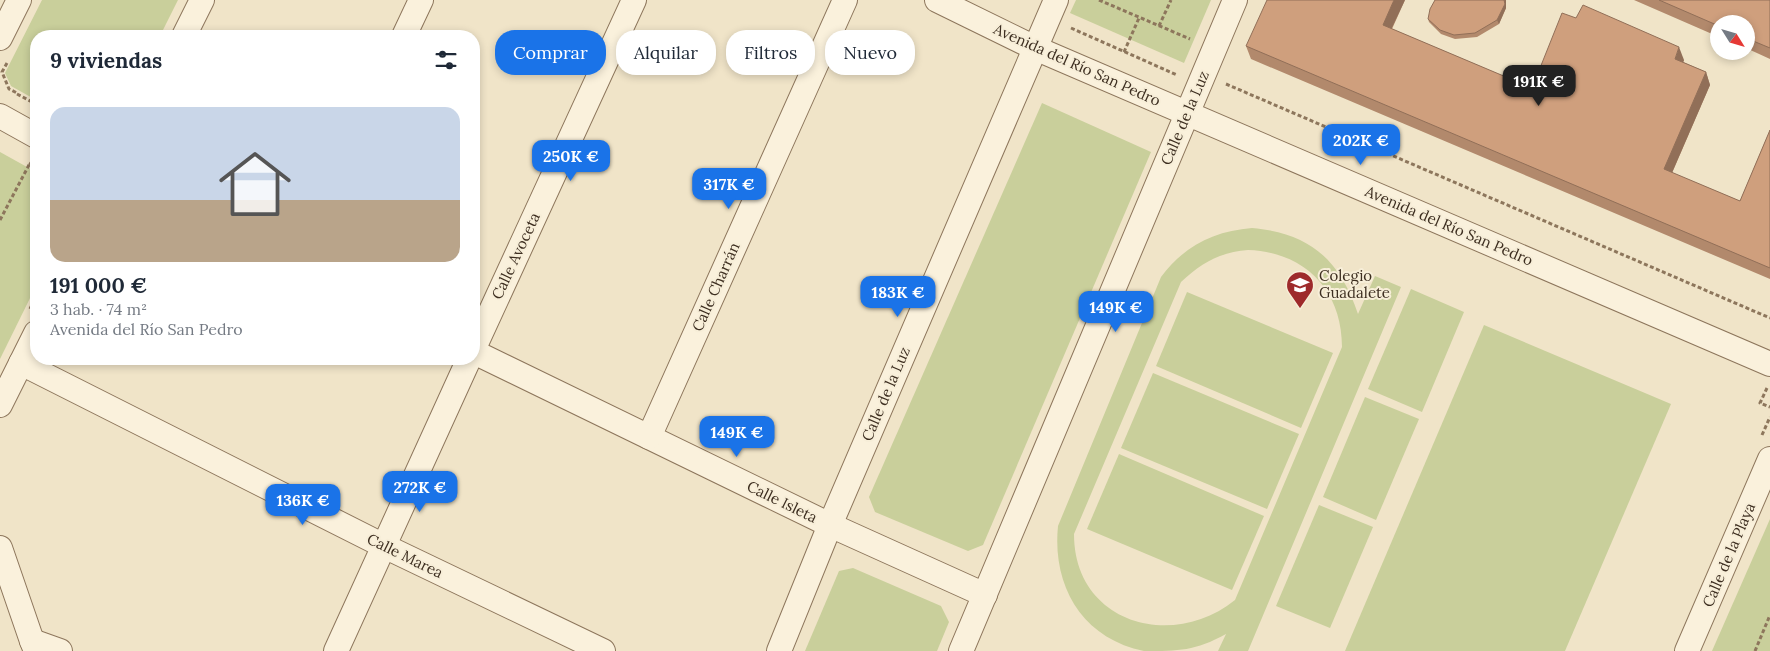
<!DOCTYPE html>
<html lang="es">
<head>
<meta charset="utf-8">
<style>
  :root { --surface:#fff; --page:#f6f6f7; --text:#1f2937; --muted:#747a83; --accent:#1a73e8 }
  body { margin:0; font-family:Lora,serif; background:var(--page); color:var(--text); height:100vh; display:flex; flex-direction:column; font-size:19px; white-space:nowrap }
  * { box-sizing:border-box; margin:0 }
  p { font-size:16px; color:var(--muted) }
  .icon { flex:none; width:28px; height:28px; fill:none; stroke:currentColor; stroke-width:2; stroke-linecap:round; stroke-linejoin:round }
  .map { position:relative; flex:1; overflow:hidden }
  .side { position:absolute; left:30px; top:30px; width:450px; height:335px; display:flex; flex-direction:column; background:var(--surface); border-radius:20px; box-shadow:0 2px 8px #0003 }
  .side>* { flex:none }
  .hud { position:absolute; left:495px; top:30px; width:475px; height:45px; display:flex; gap:10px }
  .needle { width:32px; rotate:127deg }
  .controls { position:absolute; left:1710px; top:15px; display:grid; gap:10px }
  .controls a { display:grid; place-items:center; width:45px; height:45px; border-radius:50%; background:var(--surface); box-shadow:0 2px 8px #0003; font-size:25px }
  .price { position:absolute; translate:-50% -42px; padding:0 11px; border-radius:10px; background:var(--accent); color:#fff; font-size:16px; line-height:32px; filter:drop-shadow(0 1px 2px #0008) }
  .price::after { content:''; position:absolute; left:50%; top:30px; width:15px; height:11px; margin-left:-8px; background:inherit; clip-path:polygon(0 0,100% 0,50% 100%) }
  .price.on { background:#222; color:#fff }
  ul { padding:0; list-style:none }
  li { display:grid; align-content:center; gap:10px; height:265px; padding:0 20px }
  li span { display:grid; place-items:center; height:155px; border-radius:15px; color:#555 }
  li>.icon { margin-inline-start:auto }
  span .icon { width:90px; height:90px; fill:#fffc; stroke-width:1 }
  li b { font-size:21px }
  h2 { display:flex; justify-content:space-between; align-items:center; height:60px; padding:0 20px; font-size:21px }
  .pill { padding:0 18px; border-radius:20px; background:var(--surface); box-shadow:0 2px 8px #0003; font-size:18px; line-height:45px }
  .pill.on { background:var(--accent); color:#fff }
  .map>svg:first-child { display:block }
  .green { fill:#c9cf9b; fill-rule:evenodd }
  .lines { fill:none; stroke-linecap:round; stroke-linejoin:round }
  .street-casing { stroke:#8d765c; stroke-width:26 }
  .path { stroke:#8d765c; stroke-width:3; stroke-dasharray:4 2.5; stroke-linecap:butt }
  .street { stroke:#faf1dc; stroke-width:24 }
  .wall { fill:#b2896c }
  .shaded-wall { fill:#916f58 }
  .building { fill:#cf9f7d; stroke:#916f58 }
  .labels { text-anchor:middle; stroke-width:4; stroke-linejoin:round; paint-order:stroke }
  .street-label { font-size:15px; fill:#3d2e20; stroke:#f7eed8 }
  .poi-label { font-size:15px; fill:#3d2e20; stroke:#f7eed8; text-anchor:start }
</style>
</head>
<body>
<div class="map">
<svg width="1770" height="651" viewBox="0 0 1770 651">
  <rect width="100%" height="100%" fill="#f0e4c8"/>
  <g class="green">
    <polygon points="42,0 178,0 160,36 36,36 36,100 11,86 5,73"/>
    <polygon points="1076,0 1211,0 1184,63 1070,13"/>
    <polygon points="1042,103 1151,152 983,545 968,551 875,512 869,497"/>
    <polygon points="0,152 36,172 36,286 0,359"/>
    <path d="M1252 228C1310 233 1340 260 1358 314L1375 276 1401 287 1248 651H1218L1226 634C1195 651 1179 651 1144 651 1082 638 1052 586 1058 526L1161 277C1184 246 1214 231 1252 228ZM1248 250C1305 252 1342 290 1342 347L1235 600C1172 651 1074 623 1074 534L1181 282C1201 263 1221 252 1248 250Z"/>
    <polygon points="1411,289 1464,312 1422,412 1368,389"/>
    <polygon points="1187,292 1333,353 1301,428 1156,366"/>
    <polygon points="1484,325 1671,404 1565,651 1345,651"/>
    <polygon points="1153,373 1299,434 1267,509 1121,448"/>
    <polygon points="1365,397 1419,419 1376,520 1323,497"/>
    <polygon points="1119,454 1264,516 1232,590 1087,529"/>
    <polygon points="1319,505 1373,527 1330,628 1276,606"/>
    <polygon points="1770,519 1770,651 1712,651"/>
    <polygon points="853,568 941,606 949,622 937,651 805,651 839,571"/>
  </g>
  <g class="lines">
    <g class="street-casing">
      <g id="street">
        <polyline points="937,0 1035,48 1770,364"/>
        <polyline points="184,36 202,0"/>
        <polyline points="404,36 421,0"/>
        <polyline points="0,38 19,0"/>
        <polyline points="0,116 36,136"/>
        <polyline points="474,348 634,0"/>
        <polyline points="474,352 830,525 985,595"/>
        <polyline points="21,363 384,546 603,651"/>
        <polyline points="0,405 36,333"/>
        <polyline points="649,437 845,0"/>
        <polyline points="0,548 32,641 36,651"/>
        <polyline points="32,641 60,651"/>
        <polyline points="336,651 469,359"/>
        <polyline points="779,651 830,525 1056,0"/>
        <polyline points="961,651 1235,0"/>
        <polyline points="1687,651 1770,459"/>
      </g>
    </g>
    <g class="path">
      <polyline points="1099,0 1190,39"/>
      <polyline points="1159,26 1171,0"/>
      <polyline points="1071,28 1177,75"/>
      <polyline points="1124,52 1139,18"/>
      <polyline points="7,63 2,72 9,89 17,93"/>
      <polyline points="1226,84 1770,318"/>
      <polyline points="17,94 36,104"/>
      <polyline points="29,163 36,167"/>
      <polyline points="0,220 30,163"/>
      <polyline points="30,309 36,296"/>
      <polyline points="1767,388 1760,403 1770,407"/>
      <polyline points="1762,435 1770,417"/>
      <polyline points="1755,651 1770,615"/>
    </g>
    <use href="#street" class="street"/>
  </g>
  <g class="wall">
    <polygon points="1405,0 1392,29 1532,88 1684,60 1683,62 1706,72 1710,85 1672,173 1740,201 1770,130 1770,279 1251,59 1246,46"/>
    <polygon points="1435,0 1506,0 1506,8 1499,24 1477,37 1455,39 1441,34 1429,22 1428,19"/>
    <polygon points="1634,0 1770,0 1770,59 1746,48 1746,24 1719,24 1719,37"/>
  </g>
  <g class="shaded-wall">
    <polygon points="1394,0 1405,0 1387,38 1383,25"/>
    <polygon points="1504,0 1506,0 1506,8 1499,24 1497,20"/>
    <polygon points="1679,47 1684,60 1680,72 1675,59"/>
    <polygon points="1706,72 1710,85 1668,182 1664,169"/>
  </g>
  <g class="building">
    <polygon points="1267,0 1394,0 1383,25 1532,88 1562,13 1576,18 1583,5 1679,47 1675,59 1706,72 1664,169 1740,201 1770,130 1770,268 1246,46"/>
    <polygon points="1435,0 1504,0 1505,4 1497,20 1475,33 1454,35 1440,30 1428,19 1430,9"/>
    <polygon points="1659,0 1770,0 1770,48 1746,38 1746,24 1719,24 1719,26"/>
  </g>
  <defs>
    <g id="school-pin" transform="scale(1.4375)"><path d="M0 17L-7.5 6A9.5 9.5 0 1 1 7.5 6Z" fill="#9e2a2b" stroke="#f7eed8"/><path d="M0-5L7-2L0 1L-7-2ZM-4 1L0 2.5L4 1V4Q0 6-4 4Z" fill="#fff"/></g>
  </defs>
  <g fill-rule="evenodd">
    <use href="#school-pin" x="1300" y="285"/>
  </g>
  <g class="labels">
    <g class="street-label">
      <text transform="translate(1077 65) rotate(24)" y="5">Avenida del Río San Pedro</text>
      <text transform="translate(1185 118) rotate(-67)" y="5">Calle de la Luz</text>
      <text transform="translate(1449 226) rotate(23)" y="5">Avenida del Río San Pedro</text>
      <text transform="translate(516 256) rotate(-65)" y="5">Calle Avoceta</text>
      <text transform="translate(716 287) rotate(-66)" y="5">Calle Charrán</text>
      <text transform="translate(886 394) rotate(-67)" y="5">Calle de la Luz</text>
      <text transform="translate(782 502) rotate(26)" y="5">Calle Isleta</text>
      <text transform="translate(1729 555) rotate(-67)" y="5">Calle de la Playa</text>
      <text transform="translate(405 556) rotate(26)" y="5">Calle Marea</text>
    </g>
    <g class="poi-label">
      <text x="1319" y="281">Colegio<tspan x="1319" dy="17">Guadalete</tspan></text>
    </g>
  </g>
</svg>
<div class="controls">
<a><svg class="needle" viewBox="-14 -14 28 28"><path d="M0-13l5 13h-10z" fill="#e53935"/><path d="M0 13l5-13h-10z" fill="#747a83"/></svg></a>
</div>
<b class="price on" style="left:1539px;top:107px">191K €</b>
<b class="price" style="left:1361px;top:166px">202K €</b>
<b class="price" style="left:571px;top:182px">250K €</b>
<b class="price" style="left:729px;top:210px">317K €</b>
<b class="price" style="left:898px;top:318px">183K €</b>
<b class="price" style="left:1116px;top:333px">149K €</b>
<b class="price" style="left:737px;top:458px">149K €</b>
<b class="price" style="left:420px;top:513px">272K €</b>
<b class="price" style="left:303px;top:526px">136K €</b>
<div class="hud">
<a class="pill on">Comprar</a>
<a class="pill">Alquilar</a>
<a class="pill">Filtros</a>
<a class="pill">Nuevo</a>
</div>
<section class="side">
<h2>9 viviendas<svg class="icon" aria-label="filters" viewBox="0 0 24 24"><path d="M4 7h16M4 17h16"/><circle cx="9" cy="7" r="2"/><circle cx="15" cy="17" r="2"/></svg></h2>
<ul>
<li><span style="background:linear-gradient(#c9d6e8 60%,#b9a48a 0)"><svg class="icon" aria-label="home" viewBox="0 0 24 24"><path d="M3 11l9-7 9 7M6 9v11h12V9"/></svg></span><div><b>191 000 €</b><p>3 hab. · 74 m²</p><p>Avenida del Río San Pedro</p></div></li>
</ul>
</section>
</div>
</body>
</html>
